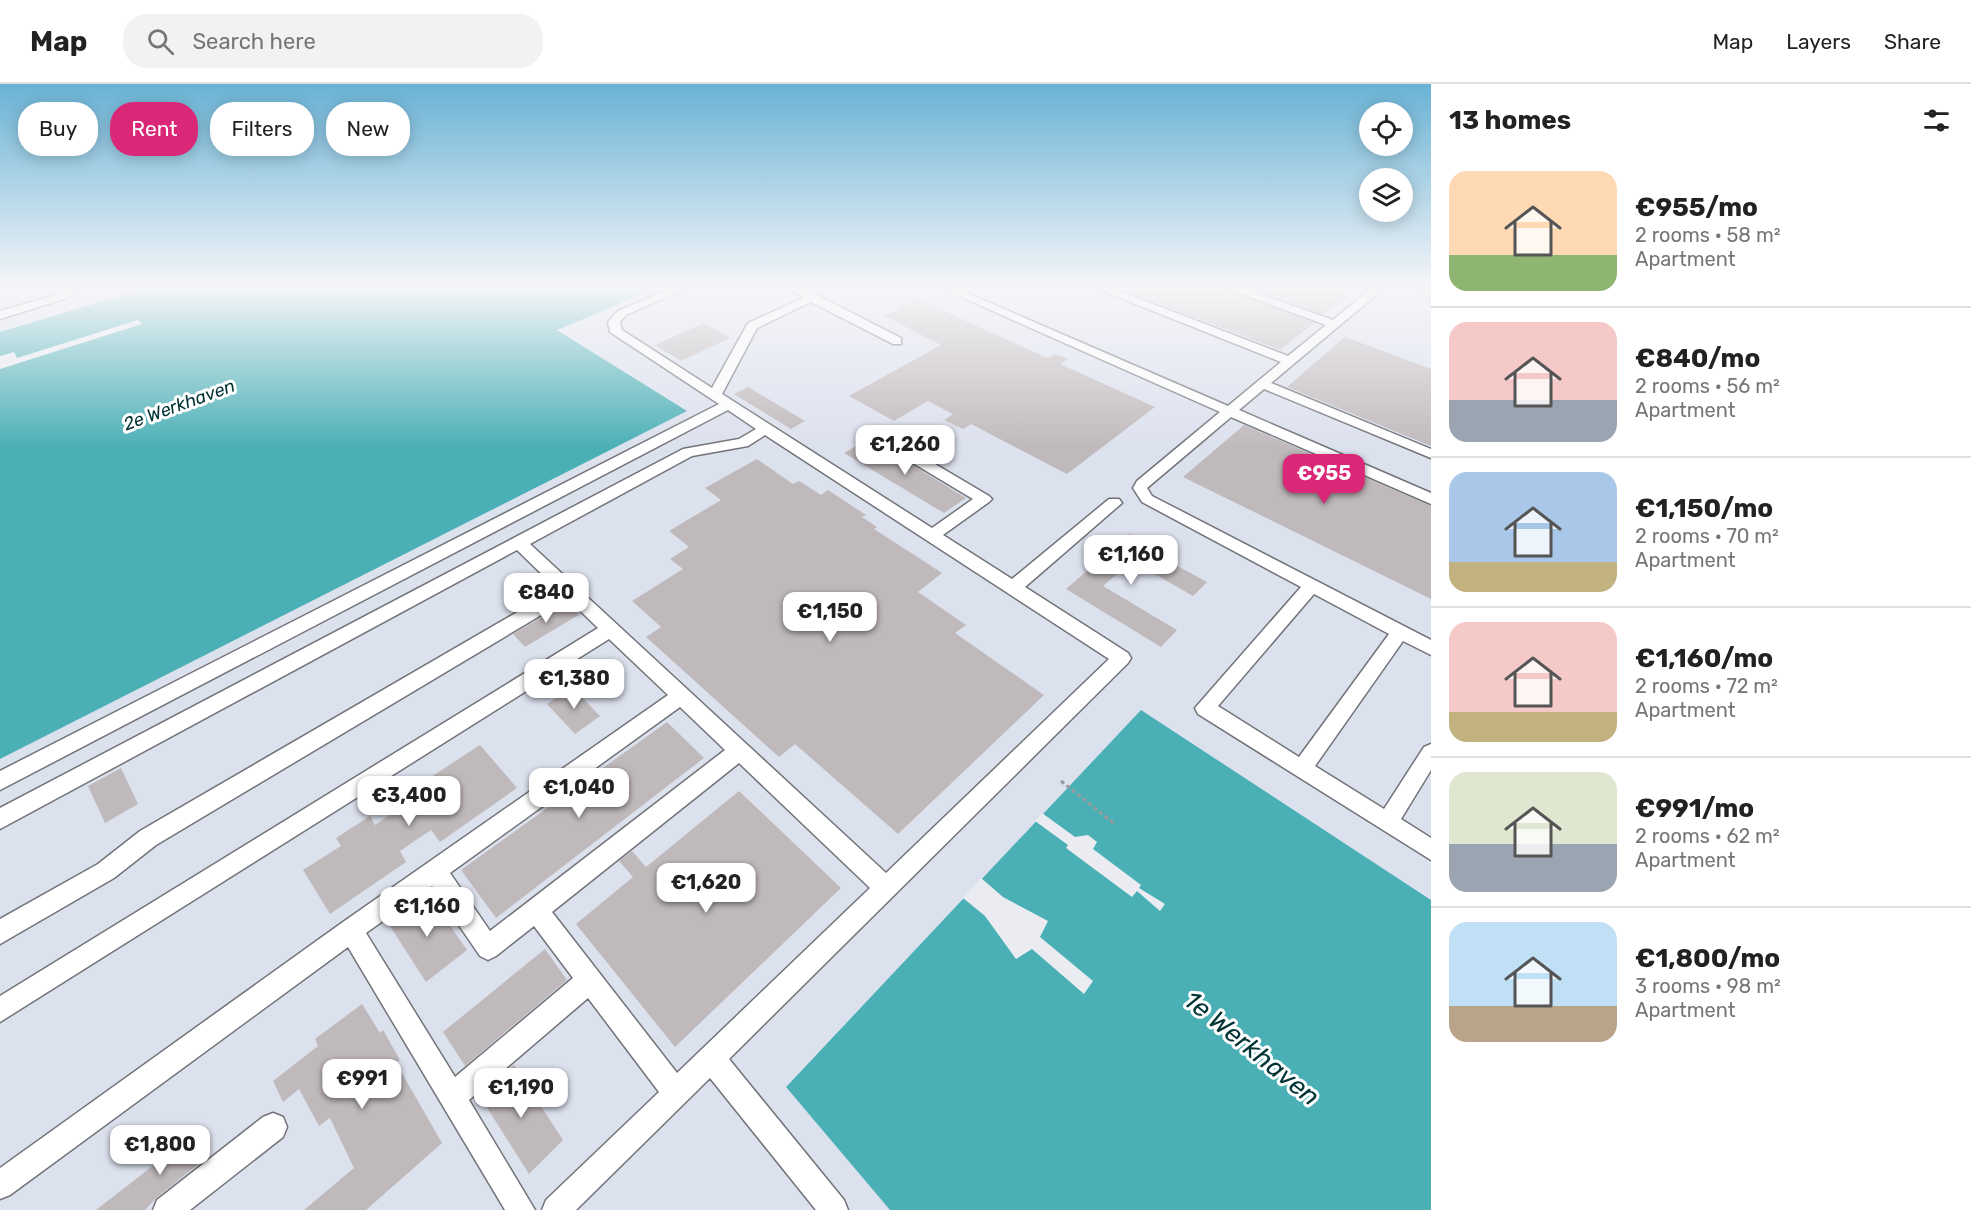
<!DOCTYPE html>
<html lang="en">
<head>
<meta charset="utf-8">
<style>
  :root { --surface:#fff; --page:#f2f2f2; --text:#222; --muted:#767676; --line:#e0e0e0; --accent:#db2777 }
  body { margin:0; font-family:Rubik,sans-serif; background:var(--page); color:var(--text); height:100vh; display:flex; flex-direction:column; font-size:22px; white-space:nowrap }
  * { box-sizing:border-box; margin:0 }
  p { font-size:20px; color:var(--muted) }
  .icon { flex:none; width:33px; height:33px; fill:none; stroke:currentColor; stroke-width:2; stroke-linecap:round; stroke-linejoin:round }
  .map { position:relative; flex:1; overflow:hidden }
  .side { display:flex; flex-direction:column; background:var(--surface); width:540px }
  .side>* { flex:none }
  .hud { position:absolute; left:18px; top:18px; width:570px; height:54px; display:flex; gap:12px }
  .tools { position:absolute; left:1359px; top:18px; display:grid; gap:12px }
  .tools a { display:grid; place-items:center; width:54px; height:54px; border-radius:50%; background:var(--surface); box-shadow:0 3px 15px #0003; font-size:30px }
  .price { position:absolute; translate:-50% -51px; padding:0 14px; border-radius:12px; background:#fff; color:#222; font-size:20px; line-height:39px; filter:drop-shadow(0 2px 3px #0008) }
  .price::after { content:''; position:absolute; left:50%; top:36px; width:18px; height:14px; margin-left:-9px; background:inherit; clip-path:polygon(0 0,100% 0,50% 100%) }
  .price.on { background:var(--accent); color:#fff }
  ul { padding:0; list-style:none }
  li { display:flex; align-items:center; gap:18px; height:150px; padding:0 18px }
  li+li { border-top:2px solid var(--line) }
  li span { display:grid; place-items:center; flex:none; width:168px; height:120px; border-radius:18px; color:#555 }
  li>.icon { margin-inline-start:auto }
  span .icon { width:72px; height:72px; fill:#fffc; stroke-width:1 }
  li b { font-size:26px }
  h2 { display:flex; justify-content:space-between; align-items:center; height:72px; padding:0 18px; font-size:26px }
  .chip { padding:0 21px; border-radius:24px; background:var(--surface); box-shadow:0 3px 15px #0003; font-size:21px; line-height:54px }
  .chip.on { background:var(--accent); color:#fff }
  header { display:flex; align-items:center; gap:36px; box-sizing:border-box; height:84px; padding:0 30px; background:var(--surface); border-bottom:2px solid var(--line) }
  header strong { font-size:28px }
  nav { display:flex; gap:33px; margin-inline-start:auto; font-size:21px }
  .search { width:420px; height:54px; background:var(--page); display:flex; align-items:center; gap:15px; box-sizing:border-box; padding:0 21px; border-radius:24px; color:var(--muted); font-size:22px }
  main { display:flex; flex:1; min-height:0 }
  .map>svg:first-child { display:block }
  .built { fill:#dce1ee }
  .water { fill:#4bb0b6 }
  .pier { fill:#eaecf2 }
  .building { fill:#c0b9bb }
  .lines { fill:none; stroke-linecap:round; stroke-linejoin:round }
  .minor-casing { stroke:#717378; stroke-width:3 }
  .path { stroke:#999a9e; stroke-width:3; stroke-dasharray:4 3; stroke-linecap:butt }
  .minor { fill:#fff; fill-rule:evenodd }
  .labels { text-anchor:middle; stroke-width:6; stroke-linejoin:round; paint-order:stroke }
  .far-water-label { font-size:18px; font-style:italic; fill:#023436; stroke:#fff }
  .near-water-label { font-size:26px; font-style:italic; fill:#023436; stroke:#fff }
</style>
</head>
<body>
<header>
<strong>Map</strong>
<div class="search"><svg class="icon" aria-label="search" viewBox="0 0 24 24"><circle cx="10" cy="10" r="6"/><path d="M15 15l6 6"/></svg>Search here</div>
<nav><a>Map</a><a>Layers</a><a>Share</a></nav>
</header>
<main>
<div class="map">
<svg width="1431" height="1126" viewBox="0 0 1431 1126">
  <rect width="100%" height="100%" fill="#eaecf2"/>
  <g class="built">
    <polygon points="0,205 144,205 0,248"/>
    <polygon points="495,205 1431,205 1431,816 1141,627 786,1002 890,1126 0,1126 0,675 686,327"/>
  </g>
  <g class="water">
    <polygon points="144,205 655,205 557,246 687,327 0,675 0,248"/>
    <polygon points="1141,626 1431,816 1431,1126 890,1126 786,1003"/>
  </g>
  <g class="pier">
    <polygon points="138,236 142,240 0,285 0,272 14,268 17,274"/>
    <polygon points="1042,729 1075,753 1088,751 1097,758 1093,765 1141,801 1139,804 1165,820 1160,827 1137,807 1132,813 1066,764 1068,761 1035,737"/>
    <polygon points="981,794 1003,813 1048,837 1040,853 1093,897 1084,910 1032,865 1016,875 985,832 963,814"/>
  </g>
  <g class="building">
    <polygon points="1120,205 1226,205 1314,239 1280,266"/>
    <polygon points="1252,205 1336,205 1350,210 1324,231"/>
    <polygon points="917,215 1047,274 1055,270 1068,275 1060,280 1155,323 1067,390 971,340 963,345 944,336 953,330 928,317 894,337 849,312 941,261 884,232"/>
    <polygon points="704,239 730,254 681,277 655,261"/>
    <polygon points="1345,253 1431,285 1431,362 1287,303"/>
    <polygon points="748,303 805,337 791,345 734,310"/>
    <polygon points="1244,341 1431,422 1431,515 1183,393"/>
    <polygon points="868,355 904,376 966,414 944,429 844,369"/>
    <polygon points="757,375 793,400 799,397 821,411 828,406 866,431 862,433 877,443 874,445 942,489 918,508 966,541 955,549 1044,611 898,750 795,660 779,673 646,553 661,543 632,517 683,485 670,475 689,463 669,447 721,416 705,404"/>
    <polygon points="1130,450 1146,459 1142,463 1207,498 1193,512 1132,477 1103,502 1177,546 1161,563 1066,505 1088,486 1084,483 1119,454 1123,456"/>
    <polygon points="568,518 580,530 525,563 513,550"/>
    <polygon points="572,603 600,632 575,650 547,620"/>
    <polygon points="667,638 704,674 496,834 461,786"/>
    <polygon points="480,661 517,704 440,758 431,746 400,767 406,778 330,830 303,786 341,762 336,754 370,732 375,741 410,717 405,710"/>
    <polygon points="121,684 138,720 105,739 88,702"/>
    <polygon points="739,707 841,804 675,963 576,840 633,793 619,777 632,767 646,783"/>
    <polygon points="428,810 467,866 426,898 388,839"/>
    <polygon points="545,865 567,896 465,982 443,948"/>
    <polygon points="362,920 380,949 383,946 400,976 396,979 442,1059 366,1126 304,1126 354,1084 330,1034 319,1042 299,1005 283,1018 273,997 318,962 315,955"/>
    <polygon points="514,981 563,1056 529,1090 479,1011"/>
    <polygon points="199,1046 210,1071 156,1114 145,1126 96,1126"/>
  </g>
  <g class="lines">
    <g class="minor-casing">
      <g id="minor">
        <polygon points="65,205 78,205 67,214 0,235 0,227 59,210"/>
        <path d="M670 205H685L626 231 620 238 622 246 712 304 748 239 803 214 791 205H805L901 254V260H893L811 218 757 244 722 310 932 444 973 415 866 351V345H876L989 412 992 415 989 418 943 451 1012 495 1109 415H1119L1122 419 1025 503 1128 569 1131 574 1128 579 729 975 844 1116 848 1126H816L710 994 576 1126H542L546 1116 659 1008 588 914 469 1016 535 1126H505L348 863 10 1111 0 1115V1084L343 838 668 611 609 555 0 938V912L598 544 568 515 156 761 114 794 0 860V835L98 780 140 747 557 505 517 466 0 745V724L683 365 739 355 756 345 728 326 0 706V687L719 320 610 248 608 238 618 227ZM765 351 1109 575 886 789 530 460 692 372 748 362ZM680 623 725 666 490 847 450 789ZM739 679 870 804 677 989 552 828ZM432 802 480 872 488 876 496 872 534 842 573 894 455 993 366 849Z"/>
        <path d="M943 205H958L1228 322 1281 278 1098 205H1114L1288 272 1326 241 1228 205H1245L1333 236 1370 205H1383L1271 299 1431 365V374L1264 305 1239 326 1431 409V420L1231 333 1147 404 1152 412 1431 556V571L1403 557 1315 682 1384 725 1424 663 1431 660V686L1401 735 1431 754V776L1198 630 1195 624 1301 503 1142 418 1133 404 1137 397 1220 328ZM1314 510 1389 550 1299 673 1218 622Z"/>
        <polygon points="1415,205 1431,206 1431,214"/>
        <polygon points="273,1029 283,1033 287,1043 283,1053 190,1126 153,1126 157,1116 263,1033"/>
      </g>
    </g>
    <polyline class="path" points="1061,697 1116,741"/>
    <use href="#minor" class="minor"/>
  </g>
  <linearGradient id="sky" x2="0" y2="1"><stop stop-color="#69b2d4"/><stop offset="0.56" stop-color="#f6f6f9"/><stop offset="1" stop-color="#f6f6f9" stop-opacity="0"/></linearGradient>
  <rect width="1431" height="363" fill="url(#sky)"/>
  <g class="labels">
    <g class="far-water-label">
      <text transform="translate(179 321) rotate(-20)" y="6">2e Werkhaven</text>
    </g>
    <g class="near-water-label">
      <text transform="translate(1252 964) rotate(39)" y="9">1e Werkhaven</text>
    </g>
  </g>
</svg>
<div class="tools">
<a><svg class="icon" aria-label="locate" viewBox="0 0 24 24"><circle cx="12" cy="12" r="6"/><path d="M12 2v4M12 18v4M2 12h4M18 12h4"/></svg></a>
<a><svg class="icon" aria-label="layers" viewBox="0 0 24 24"><path d="M12 4l9 5-9 5-9-5zM3 14l9 5 9-5"/></svg></a>
</div>
<b class="price" style="left:905px;top:392px">€1,260</b>
<b class="price on" style="left:1324px;top:421px">€955</b>
<b class="price" style="left:1131px;top:502px">€1,160</b>
<b class="price" style="left:546px;top:540px">€840</b>
<b class="price" style="left:830px;top:559px">€1,150</b>
<b class="price" style="left:574px;top:626px">€1,380</b>
<b class="price" style="left:579px;top:735px">€1,040</b>
<b class="price" style="left:409px;top:743px">€3,400</b>
<b class="price" style="left:706px;top:830px">€1,620</b>
<b class="price" style="left:427px;top:854px">€1,160</b>
<b class="price" style="left:362px;top:1026px">€991</b>
<b class="price" style="left:521px;top:1035px">€1,190</b>
<b class="price" style="left:160px;top:1092px">€1,800</b>
<div class="hud">
<a class="chip">Buy</a>
<a class="chip on">Rent</a>
<a class="chip">Filters</a>
<a class="chip">New</a>
</div>
</div>
<section class="side">
<h2>13 homes<svg class="icon" aria-label="filters" viewBox="0 0 24 24"><path d="M4 7h16M4 17h16"/><circle cx="9" cy="7" r="2"/><circle cx="15" cy="17" r="2"/></svg></h2>
<ul>
<li><span style="background:linear-gradient(#ffd9b3 70%,#8fb573 0)"><svg class="icon" aria-label="home" viewBox="0 0 24 24"><path d="M3 11l9-7 9 7M6 9v11h12V9"/></svg></span><div><b>€955/mo</b><p>2 rooms · 58 m²</p><p>Apartment</p></div></li>
<li><span style="background:linear-gradient(#f6c9c9 65%,#9aa5b1 0)"><svg class="icon" aria-label="home" viewBox="0 0 24 24"><path d="M3 11l9-7 9 7M6 9v11h12V9"/></svg></span><div><b>€840/mo</b><p>2 rooms · 56 m²</p><p>Apartment</p></div></li>
<li><span style="background:linear-gradient(#a9c7e8 75%,#c2b280 0)"><svg class="icon" aria-label="home" viewBox="0 0 24 24"><path d="M3 11l9-7 9 7M6 9v11h12V9"/></svg></span><div><b>€1,150/mo</b><p>2 rooms · 70 m²</p><p>Apartment</p></div></li>
<li><span style="background:linear-gradient(#f6c9c9 75%,#c2b280 0)"><svg class="icon" aria-label="home" viewBox="0 0 24 24"><path d="M3 11l9-7 9 7M6 9v11h12V9"/></svg></span><div><b>€1,160/mo</b><p>2 rooms · 72 m²</p><p>Apartment</p></div></li>
<li><span style="background:linear-gradient(#dfe7d0 60%,#9aa5b1 0)"><svg class="icon" aria-label="home" viewBox="0 0 24 24"><path d="M3 11l9-7 9 7M6 9v11h12V9"/></svg></span><div><b>€991/mo</b><p>2 rooms · 62 m²</p><p>Apartment</p></div></li>
<li><span style="background:linear-gradient(#bfe0f5 70%,#b9a48a 0)"><svg class="icon" aria-label="home" viewBox="0 0 24 24"><path d="M3 11l9-7 9 7M6 9v11h12V9"/></svg></span><div><b>€1,800/mo</b><p>3 rooms · 98 m²</p><p>Apartment</p></div></li>
</ul>
</section>
</main>
</body>
</html>
